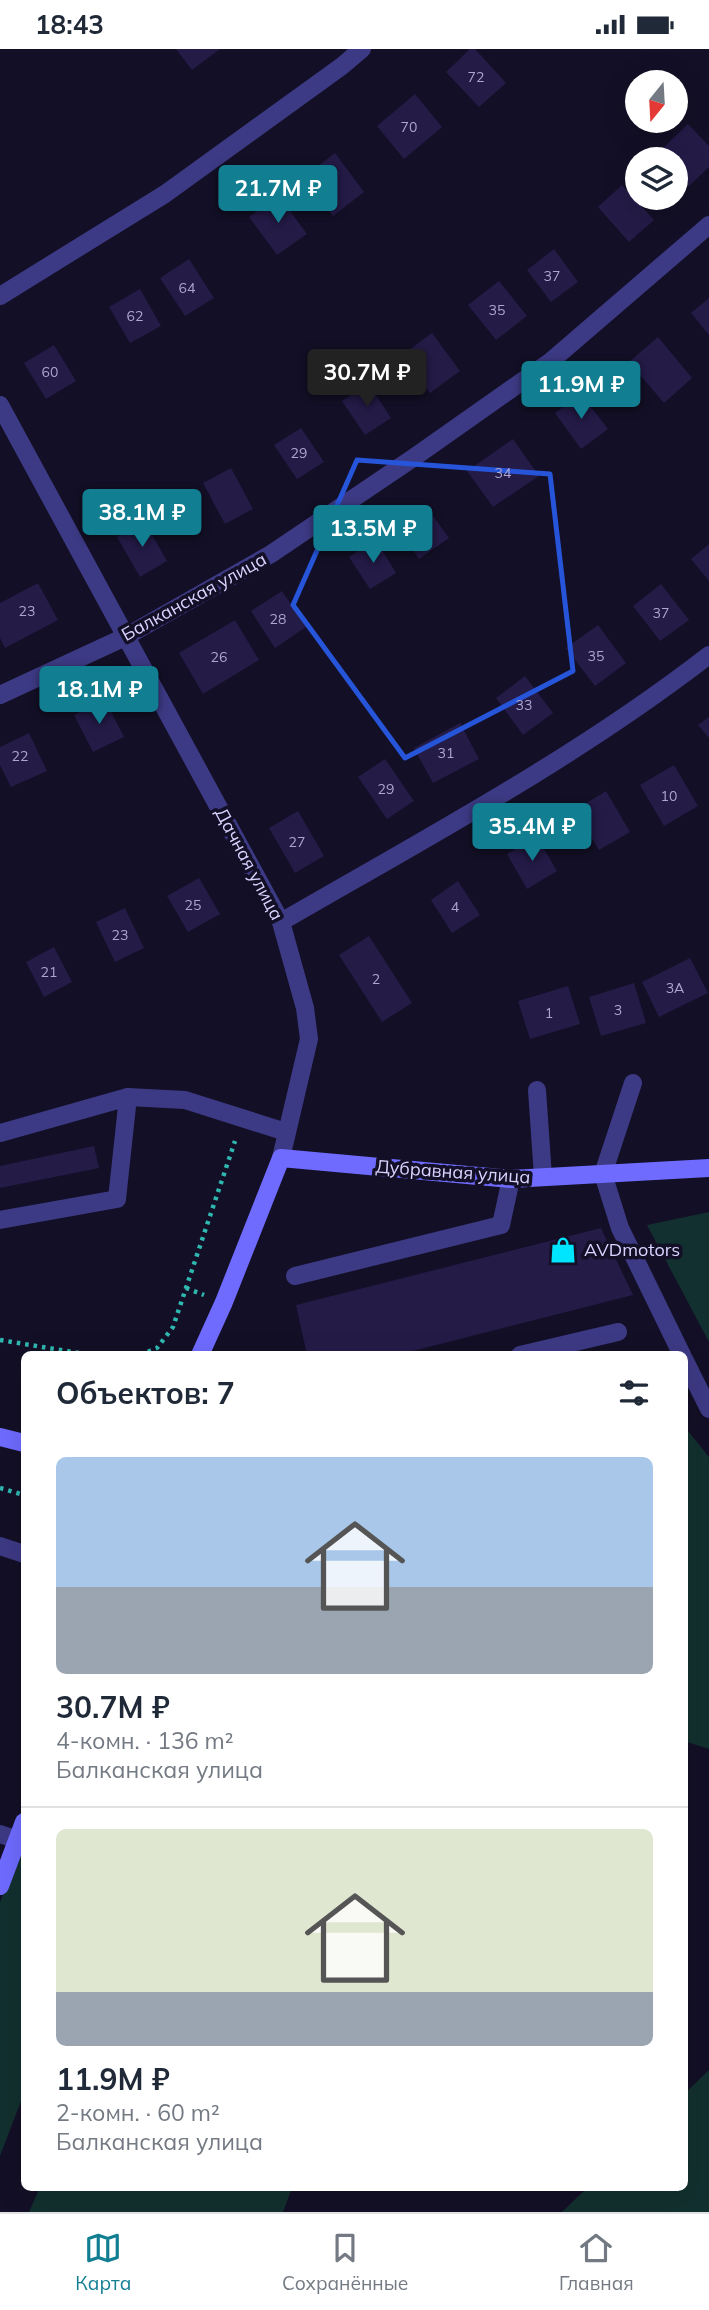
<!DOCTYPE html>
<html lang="ru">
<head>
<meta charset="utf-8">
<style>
  :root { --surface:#fff; --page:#f2f2f3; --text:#1f2937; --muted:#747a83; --line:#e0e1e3; --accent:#117e91 }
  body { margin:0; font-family:Mulish,sans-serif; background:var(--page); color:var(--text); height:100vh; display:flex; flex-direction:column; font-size:26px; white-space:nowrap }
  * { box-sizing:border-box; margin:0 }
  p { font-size:23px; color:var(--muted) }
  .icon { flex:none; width:38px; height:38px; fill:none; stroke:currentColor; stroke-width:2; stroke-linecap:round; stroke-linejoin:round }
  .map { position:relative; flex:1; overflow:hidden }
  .details { position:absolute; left:21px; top:1302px; width:667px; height:840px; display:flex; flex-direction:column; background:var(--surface); border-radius:10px; box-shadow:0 7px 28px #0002 }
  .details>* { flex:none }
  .needle { width:46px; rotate:198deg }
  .tools { position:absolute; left:625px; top:21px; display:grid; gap:14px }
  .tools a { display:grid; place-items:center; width:63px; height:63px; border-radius:50%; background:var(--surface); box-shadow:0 7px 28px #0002; font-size:35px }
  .price { position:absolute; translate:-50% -60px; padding:0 16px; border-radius:7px; background:var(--accent); color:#fff; font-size:23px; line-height:46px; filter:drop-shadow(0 2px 4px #0008) }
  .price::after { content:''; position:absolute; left:50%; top:42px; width:21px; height:16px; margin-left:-10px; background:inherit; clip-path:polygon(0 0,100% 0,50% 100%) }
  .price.active { background:#222; color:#fff }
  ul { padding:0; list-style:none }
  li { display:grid; align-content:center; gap:14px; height:371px; padding:0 35px }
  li+li { border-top:2px solid var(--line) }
  li span { display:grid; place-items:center; height:217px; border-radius:10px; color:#555 }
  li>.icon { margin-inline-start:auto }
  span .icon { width:126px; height:126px; fill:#fffc; stroke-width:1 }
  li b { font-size:30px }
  h2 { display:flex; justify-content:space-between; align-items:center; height:84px; padding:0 35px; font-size:30px }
  .status { display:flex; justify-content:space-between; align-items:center; height:49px; padding:0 35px; background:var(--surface); direction:ltr }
  .status svg { height:19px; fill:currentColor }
  .tabs { display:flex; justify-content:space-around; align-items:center; height:98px; border-top:2px solid var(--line); background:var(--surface); font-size:19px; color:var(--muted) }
  .tabs a { display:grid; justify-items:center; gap:4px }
  .tabs .active { color:var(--accent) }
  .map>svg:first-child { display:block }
  .green { fill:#12302f }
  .building { fill:#241b47 }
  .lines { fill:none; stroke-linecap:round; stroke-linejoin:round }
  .path { stroke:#2fb8b0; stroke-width:4.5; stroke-dasharray:3.5 5; stroke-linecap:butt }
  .service { stroke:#3d3a85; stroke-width:18 }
  .minor { stroke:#3d3a85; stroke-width:18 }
  .secondary { stroke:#6f6bff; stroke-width:18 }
  .marked { fill:none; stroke:#2655da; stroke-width:5; stroke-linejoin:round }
  .labels { text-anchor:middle; stroke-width:7; stroke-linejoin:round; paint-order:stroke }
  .number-label { font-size:14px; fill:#aca6d1 }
  .street-label { font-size:18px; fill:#d9d4ff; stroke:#130f26 }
  .poi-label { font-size:18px; fill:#d9d4ff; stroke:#130f26; text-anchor:start }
</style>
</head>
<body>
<div class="status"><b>18:43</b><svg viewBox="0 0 49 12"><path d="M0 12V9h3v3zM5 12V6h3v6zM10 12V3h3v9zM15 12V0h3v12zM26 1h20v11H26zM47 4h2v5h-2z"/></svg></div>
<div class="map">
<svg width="709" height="2163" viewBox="0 0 709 2163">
  <rect width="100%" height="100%" fill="#130f26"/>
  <g class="green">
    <polygon points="709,1163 709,1293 647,1176"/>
    <polygon points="684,1377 709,1408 709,1700 684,1692"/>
    <polygon points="24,1795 24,2044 0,2107 0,1853"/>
    <polygon points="709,2021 709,2163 562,2163 587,2139 684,2138 684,2045"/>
    <polygon points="40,2138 292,2138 292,2139 283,2163 29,2163"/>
  </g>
  <g class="building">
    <polygon points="176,0 220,0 192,21"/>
    <polygon points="470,0 475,0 506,34 479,58 446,23"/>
    <polygon points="415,45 442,78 404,110 377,77"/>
    <polygon points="688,75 709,97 709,118 689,137 676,122 676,110 664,110 658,104"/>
    <polygon points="335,104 364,143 333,167 304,128"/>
    <polygon points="622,136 654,171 629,193 598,158"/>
    <polygon points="279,147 307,185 277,206 249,168"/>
    <polygon points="554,200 578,233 551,253 527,221"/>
    <polygon points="189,210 214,249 185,267 160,229"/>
    <polygon points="499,232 527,267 496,291 468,256"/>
    <polygon points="140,240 161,277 130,294 109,258"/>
    <polygon points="709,249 709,286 691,264"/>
    <polygon points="432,284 460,322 430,344 402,306"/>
    <polygon points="658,288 692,329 664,354 629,313"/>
    <polygon points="54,296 76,332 46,350 24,314"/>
    <polygon points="368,334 391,369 365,386 342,352"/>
    <polygon points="581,345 608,380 581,400 555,364"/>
    <polygon points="301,379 324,413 297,430 274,396"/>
    <polygon points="513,390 539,427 493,458 467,422"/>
    <polygon points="231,419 253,460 225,475 203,434"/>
    <polygon points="425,456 449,489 419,510 396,477"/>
    <polygon points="144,472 167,512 140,528 117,488"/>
    <polygon points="376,491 396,524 370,540 349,508"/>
    <polygon points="709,495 709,532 691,510"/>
    <polygon points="38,534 58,571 5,599 0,589 0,554"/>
    <polygon points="661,535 689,571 660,592 633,557"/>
    <polygon points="282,542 306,578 275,599 251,562"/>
    <polygon points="235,571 259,611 203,645 179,604"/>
    <polygon points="598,576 626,614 595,637 566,599"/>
    <polygon points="525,627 553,664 523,686 496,649"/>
    <polygon points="105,651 124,688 93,703 74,666"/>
    <polygon points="709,668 709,689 698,676"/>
    <polygon points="460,674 479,710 433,734 414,699"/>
    <polygon points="29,684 47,722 11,738 0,716 0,698"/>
    <polygon points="385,710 414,752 387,770 358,728"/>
    <polygon points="674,716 698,757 664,777 640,736"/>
    <polygon points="606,742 630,783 599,801 575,761"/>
    <polygon points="298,762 324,807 295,824 269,779"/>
    <polygon points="537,788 557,822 527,840 507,805"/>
    <polygon points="199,829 220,865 188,883 167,847"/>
    <polygon points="458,832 480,866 452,884 431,851"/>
    <polygon points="125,859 144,899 115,913 96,873"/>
    <polygon points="369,887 412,954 382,973 339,906"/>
    <polygon points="54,898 72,933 44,948 26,913"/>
    <polygon points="690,909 708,944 659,968 642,933"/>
    <polygon points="634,934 646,974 601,987 589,948"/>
    <polygon points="568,937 580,975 530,990 518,952"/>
    <polygon points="94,1097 99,1119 0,1139 0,1117"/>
    <polygon points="601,1179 633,1246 397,1306 307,1306 296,1256"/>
  </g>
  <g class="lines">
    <g class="path">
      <polyline points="186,1239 204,1246"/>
      <polyline points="0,1291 91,1306"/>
      <polyline points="140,1306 157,1299 173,1278 235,1092"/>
      <polyline points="0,1439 24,1446"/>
    </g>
    <g class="service">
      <polyline points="633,1034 603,1125 620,1179 682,1306"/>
      <polyline points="537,1041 543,1128"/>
      <polyline points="0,1084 128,1048 185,1051 286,1083"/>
      <polyline points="0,1171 117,1150 128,1048"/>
      <polyline points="295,1227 501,1176 511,1130"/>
      <polyline points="520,1306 618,1283"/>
      <polyline points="684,1310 709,1360"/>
      <polyline points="0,1497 24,1505"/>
      <polyline points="0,1785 18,1791"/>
    </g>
    <g class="minor">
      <polyline points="0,247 165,145 342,17 362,0"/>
      <polyline points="0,356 281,873 305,959 309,990 281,1109"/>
      <polyline points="0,646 125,588 271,505 416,407 551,312 709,176"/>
      <path d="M281 873C426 789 576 709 709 606"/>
    </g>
    <g class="secondary">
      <polyline points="200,1306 224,1253 281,1109 511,1130 709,1119"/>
      <polyline points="0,1388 24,1394"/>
      <polyline points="0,1837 24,1773"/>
    </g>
  </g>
  <path class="marked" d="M357 411 550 425 573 622 405 709 293 556Z"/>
  <defs>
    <g id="shop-bare" transform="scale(2.1)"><path d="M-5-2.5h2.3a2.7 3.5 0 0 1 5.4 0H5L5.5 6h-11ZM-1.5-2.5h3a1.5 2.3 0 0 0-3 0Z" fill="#00e5ff" stroke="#130f26" stroke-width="2.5" paint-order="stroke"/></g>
  </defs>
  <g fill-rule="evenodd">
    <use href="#shop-bare" x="563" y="1201"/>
  </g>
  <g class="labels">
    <g class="number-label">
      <text x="476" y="33">72</text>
      <text x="409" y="83">70</text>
      <text x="552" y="232">37</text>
      <text x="187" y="244">64</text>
      <text x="497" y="266">35</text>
      <text x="135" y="272">62</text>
      <text x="50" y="328">60</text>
      <text x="299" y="409">29</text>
      <text x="503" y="429">34</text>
      <text x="27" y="567">23</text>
      <text x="661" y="569">37</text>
      <text x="278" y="575">28</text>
      <text x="596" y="612">35</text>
      <text x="219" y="613">26</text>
      <text x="524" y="661">33</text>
      <text x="446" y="709">31</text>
      <text x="20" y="712">22</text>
      <text x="386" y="745">29</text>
      <text x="669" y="752">10</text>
      <text x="297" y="798">27</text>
      <text x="193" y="861">25</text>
      <text x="455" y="863">4</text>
      <text x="120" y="891">23</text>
      <text x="49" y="928">21</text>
      <text x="376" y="935">2</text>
      <text x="675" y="944">3А</text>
      <text x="618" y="966">3</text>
      <text x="549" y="969">1</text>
    </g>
    <g class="street-label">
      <text transform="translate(194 548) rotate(-29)" y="6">Балканская улица</text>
      <text transform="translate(249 815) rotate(62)" y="6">Дачная улица</text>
      <text transform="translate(453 1123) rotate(4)" y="6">Дубравная улица</text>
    </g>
    <g class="poi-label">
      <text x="584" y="1207">AVDmotors</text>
    </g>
  </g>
</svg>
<div class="tools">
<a><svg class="needle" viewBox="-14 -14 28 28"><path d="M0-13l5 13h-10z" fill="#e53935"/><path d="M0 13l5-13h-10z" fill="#747a83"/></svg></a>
<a><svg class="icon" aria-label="layers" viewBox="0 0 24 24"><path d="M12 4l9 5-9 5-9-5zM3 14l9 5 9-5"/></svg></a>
</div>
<b class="price" style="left:278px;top:176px">21.7M ₽</b>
<b class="price active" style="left:367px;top:360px">30.7M ₽</b>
<b class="price" style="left:581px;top:372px">11.9M ₽</b>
<b class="price" style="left:142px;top:500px">38.1M ₽</b>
<b class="price" style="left:373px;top:516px">13.5M ₽</b>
<b class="price" style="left:99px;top:677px">18.1M ₽</b>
<b class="price" style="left:532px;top:814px">35.4M ₽</b>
<section class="details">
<h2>Объектов: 7<svg class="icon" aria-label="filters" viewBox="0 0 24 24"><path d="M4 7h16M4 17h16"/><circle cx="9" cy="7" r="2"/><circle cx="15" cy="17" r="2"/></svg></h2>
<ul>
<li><span style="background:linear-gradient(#a9c7e8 60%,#9aa5b1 0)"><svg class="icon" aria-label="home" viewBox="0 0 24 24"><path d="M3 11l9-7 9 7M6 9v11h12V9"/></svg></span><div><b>30.7M ₽</b><p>4-комн. · 136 m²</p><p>Балканская улица</p></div></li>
<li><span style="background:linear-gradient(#dfe7d0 75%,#9aa5b1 0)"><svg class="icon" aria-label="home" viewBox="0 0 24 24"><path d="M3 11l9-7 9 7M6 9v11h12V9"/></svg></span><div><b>11.9M ₽</b><p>2-комн. · 60 m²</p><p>Балканская улица</p></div></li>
</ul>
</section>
</div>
<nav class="tabs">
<a class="active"><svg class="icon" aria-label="map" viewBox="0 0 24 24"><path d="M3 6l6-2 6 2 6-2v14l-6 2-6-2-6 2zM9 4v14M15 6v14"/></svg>Карта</a>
<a><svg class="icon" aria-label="saved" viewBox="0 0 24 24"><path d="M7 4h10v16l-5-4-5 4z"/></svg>Сохранённые</a>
<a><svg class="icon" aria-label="home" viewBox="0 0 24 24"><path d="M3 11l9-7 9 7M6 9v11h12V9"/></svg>Главная</a>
</nav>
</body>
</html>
